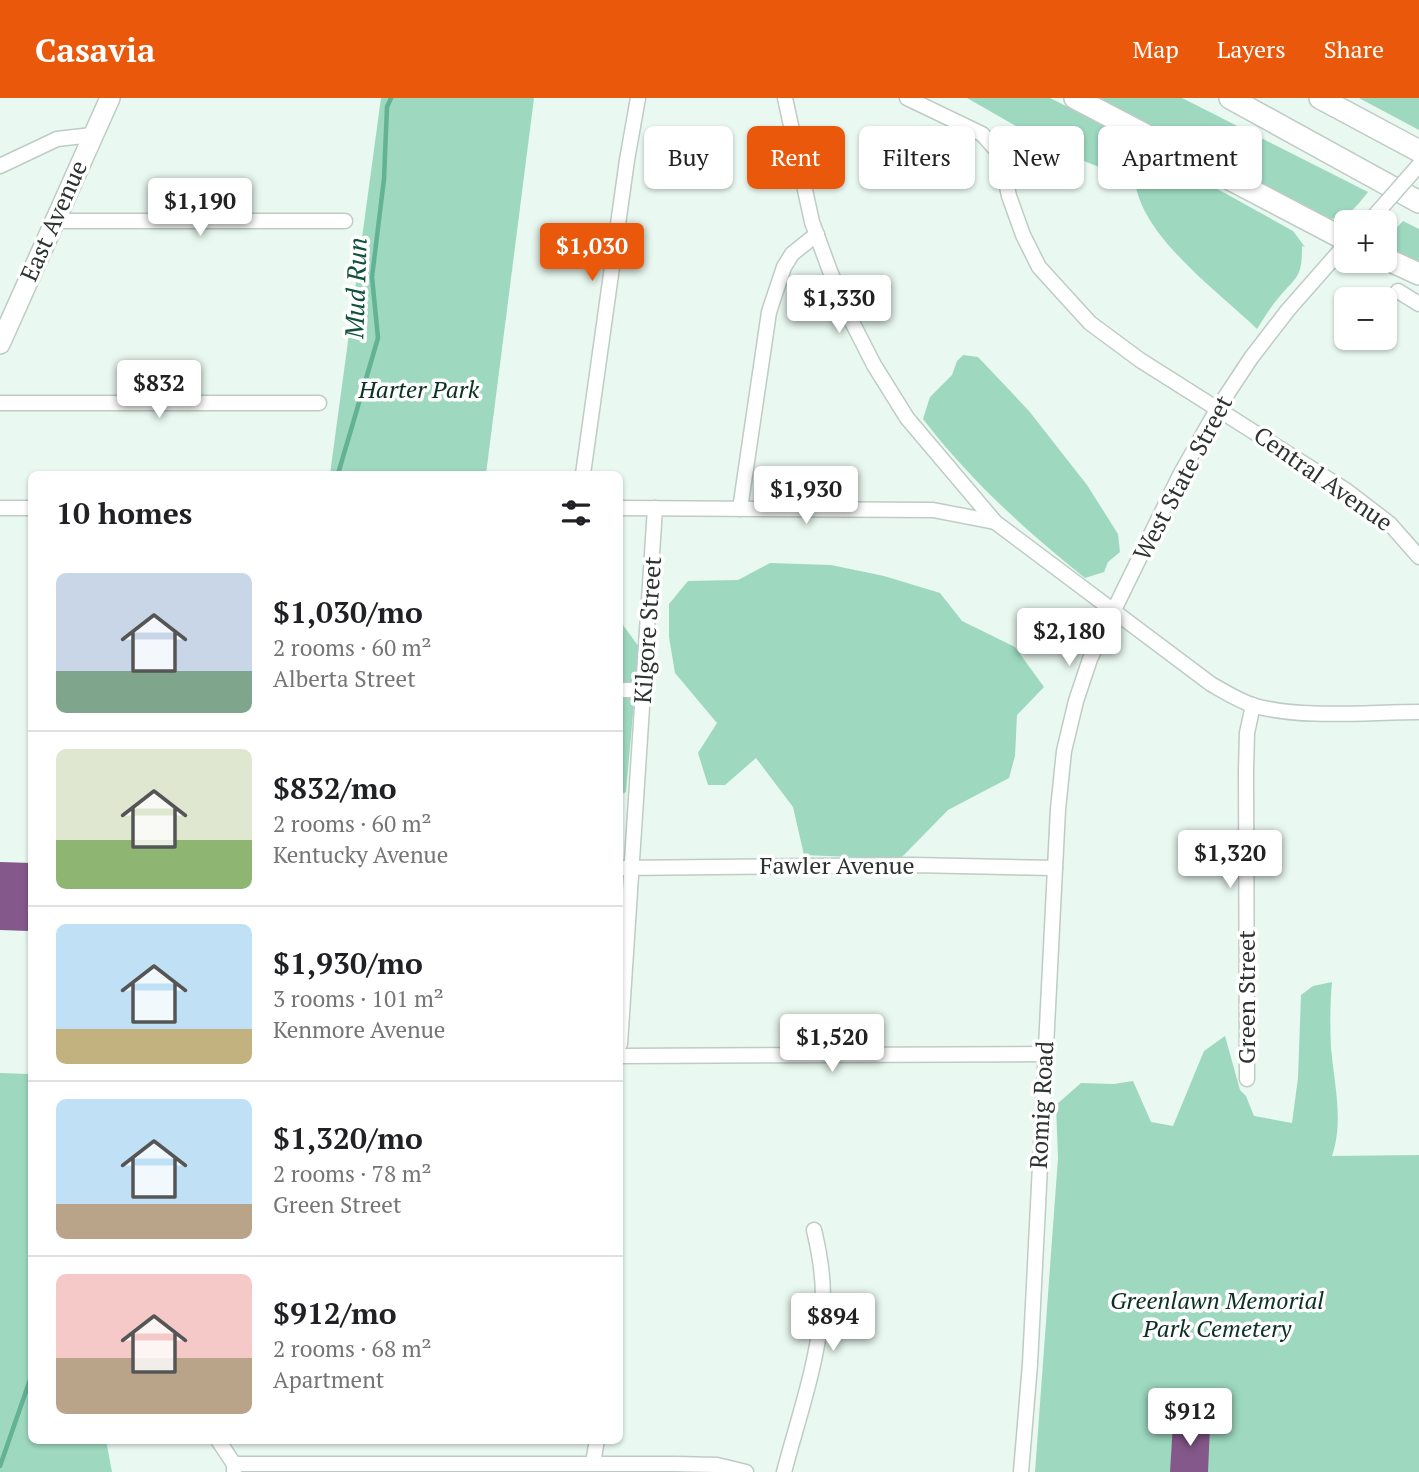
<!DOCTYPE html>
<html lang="en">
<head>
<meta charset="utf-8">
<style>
  :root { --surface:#fff; --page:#f6f6f6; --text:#202124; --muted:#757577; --line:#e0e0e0; --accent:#ea580c }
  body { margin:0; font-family:"PT Serif",serif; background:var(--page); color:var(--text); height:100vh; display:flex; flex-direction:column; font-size:26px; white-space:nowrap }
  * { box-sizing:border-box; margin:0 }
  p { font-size:23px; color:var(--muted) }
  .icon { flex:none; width:38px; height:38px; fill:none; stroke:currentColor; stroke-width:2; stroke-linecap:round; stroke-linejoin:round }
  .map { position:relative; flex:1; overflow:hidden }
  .details { position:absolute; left:28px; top:373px; width:595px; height:973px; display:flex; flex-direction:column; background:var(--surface); border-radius:10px; box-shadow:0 2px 5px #0004 }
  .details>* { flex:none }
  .top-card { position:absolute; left:644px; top:28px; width:665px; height:63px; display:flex; gap:14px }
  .buttons { position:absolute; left:1334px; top:112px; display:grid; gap:14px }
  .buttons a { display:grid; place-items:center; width:63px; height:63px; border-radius:10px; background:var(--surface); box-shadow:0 2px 5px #0004; font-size:35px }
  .price { position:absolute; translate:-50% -60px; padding:0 16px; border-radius:7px; background:#fff; color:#222; font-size:23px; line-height:46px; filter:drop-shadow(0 2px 4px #0008) }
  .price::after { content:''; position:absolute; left:50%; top:42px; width:21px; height:16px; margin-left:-10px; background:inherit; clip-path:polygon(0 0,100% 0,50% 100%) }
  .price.active { background:var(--accent); color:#fff }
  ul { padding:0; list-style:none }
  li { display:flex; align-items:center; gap:21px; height:175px; padding:0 28px }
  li+li { border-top:2px solid var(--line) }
  li span { display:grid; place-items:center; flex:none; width:196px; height:140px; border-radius:10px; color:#555 }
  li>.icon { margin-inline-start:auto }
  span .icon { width:84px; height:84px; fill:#fffc; stroke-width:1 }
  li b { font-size:30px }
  h2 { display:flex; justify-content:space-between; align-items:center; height:84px; padding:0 28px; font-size:30px }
  .chip { padding:0 24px; border-radius:10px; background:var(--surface); box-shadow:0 2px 5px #0004; font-size:24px; line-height:63px }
  .chip.active { background:var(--accent); color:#fff }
  header { display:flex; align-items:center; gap:42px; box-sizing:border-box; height:98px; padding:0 35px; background:var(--accent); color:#fff }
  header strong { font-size:33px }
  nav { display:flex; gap:38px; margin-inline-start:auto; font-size:24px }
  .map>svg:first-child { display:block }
  .green { fill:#9dd8bf }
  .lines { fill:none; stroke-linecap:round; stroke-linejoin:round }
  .stream { stroke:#62b293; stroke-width:4.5 }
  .building { fill:#84588a }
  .minor-casing { stroke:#beccc5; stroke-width:17 }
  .major-casing { stroke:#beccc5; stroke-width:22 }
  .highway-casing { stroke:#beccc5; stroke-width:24 }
  .minor { stroke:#fff; stroke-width:14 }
  .major { stroke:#fff; stroke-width:19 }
  .highway { stroke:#fff; stroke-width:21 }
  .minor-bridge-casing { stroke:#beccc5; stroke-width:17; stroke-linecap:butt }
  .minor-bridge { stroke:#fff; stroke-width:14 }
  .labels { text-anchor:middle; stroke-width:7; stroke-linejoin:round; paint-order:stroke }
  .street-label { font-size:24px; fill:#2d3330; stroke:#fff }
  .park-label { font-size:24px; font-style:italic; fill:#0a3123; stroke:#fff }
  .water-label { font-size:26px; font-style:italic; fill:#0e513b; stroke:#fff }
</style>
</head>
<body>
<header>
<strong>Casavia</strong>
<nav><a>Map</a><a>Layers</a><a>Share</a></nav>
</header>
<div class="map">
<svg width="1419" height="1374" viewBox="0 0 1419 1374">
  <rect width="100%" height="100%" fill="#e9f8f1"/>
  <g class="green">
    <polygon points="381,0 534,0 486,376 330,376"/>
    <path d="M967 0H1050L1080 15 1293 133 1305 149 1302 148C1302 179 1298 177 1280 198 1271 208 1264 220 1257 231 1219 194 1141 138 1135 83L1061 54Z"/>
    <path d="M1100 0H1182L1368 94C1355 110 1348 121 1327 121L1200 57Z"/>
    <polygon points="1359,0 1419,0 1419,32"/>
    <path d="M1403 123 1419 131V170C1406 163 1386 159 1384 143Z"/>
    <path d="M963 257 978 259 1029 313 1087 387 1118 436 1120 454 1108 464 1104 474 1085 480C1026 433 969 381 923 321L930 299 952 277 957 263Z"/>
    <polygon points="770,465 831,467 884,478 940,495 962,523 1015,549 1044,589 1017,617 1015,658 1009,680 948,712 900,761 804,757 793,709 756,660 725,687 708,687 698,655 717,625 675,575 669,539 669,506 688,483 738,482"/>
    <polygon points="620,523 639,549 626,694 620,697"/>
    <path d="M1332 884C1330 906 1330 928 1331 950 1334 985 1344 1023 1332 1058L1419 1057V1374H1035L1058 1060 1056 1007 1081 985 1114 986 1133 983 1151 1024 1173 1028 1204 953 1225 938 1240 992 1246 998 1254 1018 1292 1025 1298 980 1301 897 1313 888Z"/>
    <polygon points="31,905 32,1342 106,1342 112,1374 0,1374 0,975 29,976"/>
  </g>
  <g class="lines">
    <g class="stream">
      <polyline points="338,376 378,240 372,179 384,81 387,9 391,0"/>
      <polyline points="0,1368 32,1276"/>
    </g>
  </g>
  <g class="building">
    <polygon points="0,764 31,765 29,833 0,832"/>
    <polygon points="1173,1325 1210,1327 1208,1374 1170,1374"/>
  </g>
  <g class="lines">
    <g class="minor-casing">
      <g id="minor">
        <path d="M785 0 812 124 830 173 850 220 874 267 907 320 995 424 1211 586C1225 594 1239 603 1255 608 1305 621 1367 614 1419 614"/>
        <polyline points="907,0 982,36 1000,56 1009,98 1023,137 1039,169 1090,225 1140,262 1347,393 1390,426 1419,459"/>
        <polyline points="0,68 57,41 92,37"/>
        <polyline points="54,123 345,123"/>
        <polyline points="1398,193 1419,206"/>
        <polyline points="0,305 319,305"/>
        <polyline points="583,376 627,62 638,0"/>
        <polyline points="0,410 32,410"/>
        <polyline points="620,410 933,412 995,424"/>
        <polyline points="740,411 769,214 784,169 792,156 817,136"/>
        <polyline points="620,592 643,592"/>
        <polyline points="620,770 913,767 1055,770"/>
        <polyline points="620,946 655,410"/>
        <polyline points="620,958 1045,956"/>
        <polyline points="1247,981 1246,673 1247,635 1253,607"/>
        <polyline points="218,1342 234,1366 234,1373"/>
        <polyline points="593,1365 597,1342"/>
        <polyline points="234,1366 675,1366 717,1367 746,1374"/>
        <path d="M784 1374C798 1321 817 1267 822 1212 825 1186 820 1157 814 1132"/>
        <polyline points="1021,1374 1030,1266 1058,711 1064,653 1076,603 1090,561 1180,377 1218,310 1251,260 1288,212 1346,146"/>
      </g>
    </g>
    <g class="major-casing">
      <polyline id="major" points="0,246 110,0"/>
    </g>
    <g class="highway-casing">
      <g id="highway">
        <polyline points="1075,0 1346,142"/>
        <polyline points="1230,0 1419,104"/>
        <polyline points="1320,0 1419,53"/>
        <polyline points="1384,160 1419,176"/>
      </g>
    </g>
    <use href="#minor" class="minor"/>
    <use href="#major" class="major"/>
    <use href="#highway" class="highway"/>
    <g class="minor-bridge-casing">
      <polyline id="minor-bridge" points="1375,117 1419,67"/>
    </g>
    <use href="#minor-bridge" class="minor-bridge"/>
  </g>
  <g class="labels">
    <g class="street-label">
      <text transform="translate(54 123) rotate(-66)" y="8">East Avenue</text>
      <text transform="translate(1183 380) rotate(-62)" y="8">West State Street</text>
      <text transform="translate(1323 381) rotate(35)" y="8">Central Avenue</text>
      <text transform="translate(648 532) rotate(-86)" y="8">Kilgore Street</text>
      <text x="837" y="776">Fawler Avenue</text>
      <text transform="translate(1247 899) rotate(-90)" y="8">Green Street</text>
      <text transform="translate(1042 1007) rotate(-87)" y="8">Romig Road</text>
    </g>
    <g class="park-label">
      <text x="419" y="300">Harter Park</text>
      <text x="1217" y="1211">Greenlawn Memorial<tspan x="1217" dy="28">Park Cemetery</tspan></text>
    </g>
    <g class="water-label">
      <text transform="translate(356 190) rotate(-88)" y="9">Mud Run</text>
    </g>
  </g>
</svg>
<div class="buttons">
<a>+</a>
<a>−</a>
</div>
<b class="price" style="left:200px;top:140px">$1,190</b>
<b class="price active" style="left:592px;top:185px">$1,030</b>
<b class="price" style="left:839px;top:237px">$1,330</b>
<b class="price" style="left:159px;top:322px">$832</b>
<b class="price" style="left:806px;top:428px">$1,930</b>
<b class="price" style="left:1069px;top:570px">$2,180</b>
<b class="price" style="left:1230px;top:792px">$1,320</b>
<b class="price" style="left:832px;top:976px">$1,520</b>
<b class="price" style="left:833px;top:1255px">$894</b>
<b class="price" style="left:1190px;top:1350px">$912</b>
<div class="top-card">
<a class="chip">Buy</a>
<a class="chip active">Rent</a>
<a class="chip">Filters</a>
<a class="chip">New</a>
<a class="chip">Apartment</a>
</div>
<section class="details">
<h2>10 homes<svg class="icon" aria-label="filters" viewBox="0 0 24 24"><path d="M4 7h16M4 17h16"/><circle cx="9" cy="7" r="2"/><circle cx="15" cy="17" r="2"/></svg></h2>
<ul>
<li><span style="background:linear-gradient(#c9d6e8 70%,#7fa58c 0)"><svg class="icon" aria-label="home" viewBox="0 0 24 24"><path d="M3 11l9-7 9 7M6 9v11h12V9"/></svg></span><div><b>$1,030/mo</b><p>2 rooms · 60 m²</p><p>Alberta Street</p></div></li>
<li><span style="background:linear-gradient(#dfe7d0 65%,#8fb573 0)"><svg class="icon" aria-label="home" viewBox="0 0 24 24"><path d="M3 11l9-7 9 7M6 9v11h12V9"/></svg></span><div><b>$832/mo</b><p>2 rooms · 60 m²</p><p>Kentucky Avenue</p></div></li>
<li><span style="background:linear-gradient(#bfe0f5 75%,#c2b280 0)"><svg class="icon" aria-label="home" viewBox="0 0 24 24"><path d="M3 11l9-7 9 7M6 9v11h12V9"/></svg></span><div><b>$1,930/mo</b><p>3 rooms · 101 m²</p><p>Kenmore Avenue</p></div></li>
<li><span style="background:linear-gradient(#bfe0f5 75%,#b9a48a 0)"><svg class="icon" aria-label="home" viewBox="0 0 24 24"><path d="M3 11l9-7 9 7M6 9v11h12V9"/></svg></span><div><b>$1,320/mo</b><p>2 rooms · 78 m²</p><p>Green Street</p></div></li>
<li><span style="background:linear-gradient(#f6c9c9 60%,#b9a48a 0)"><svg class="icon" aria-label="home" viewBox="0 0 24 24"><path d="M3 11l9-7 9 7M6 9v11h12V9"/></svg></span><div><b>$912/mo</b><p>2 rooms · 68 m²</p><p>Apartment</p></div></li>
</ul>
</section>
</div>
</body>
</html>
